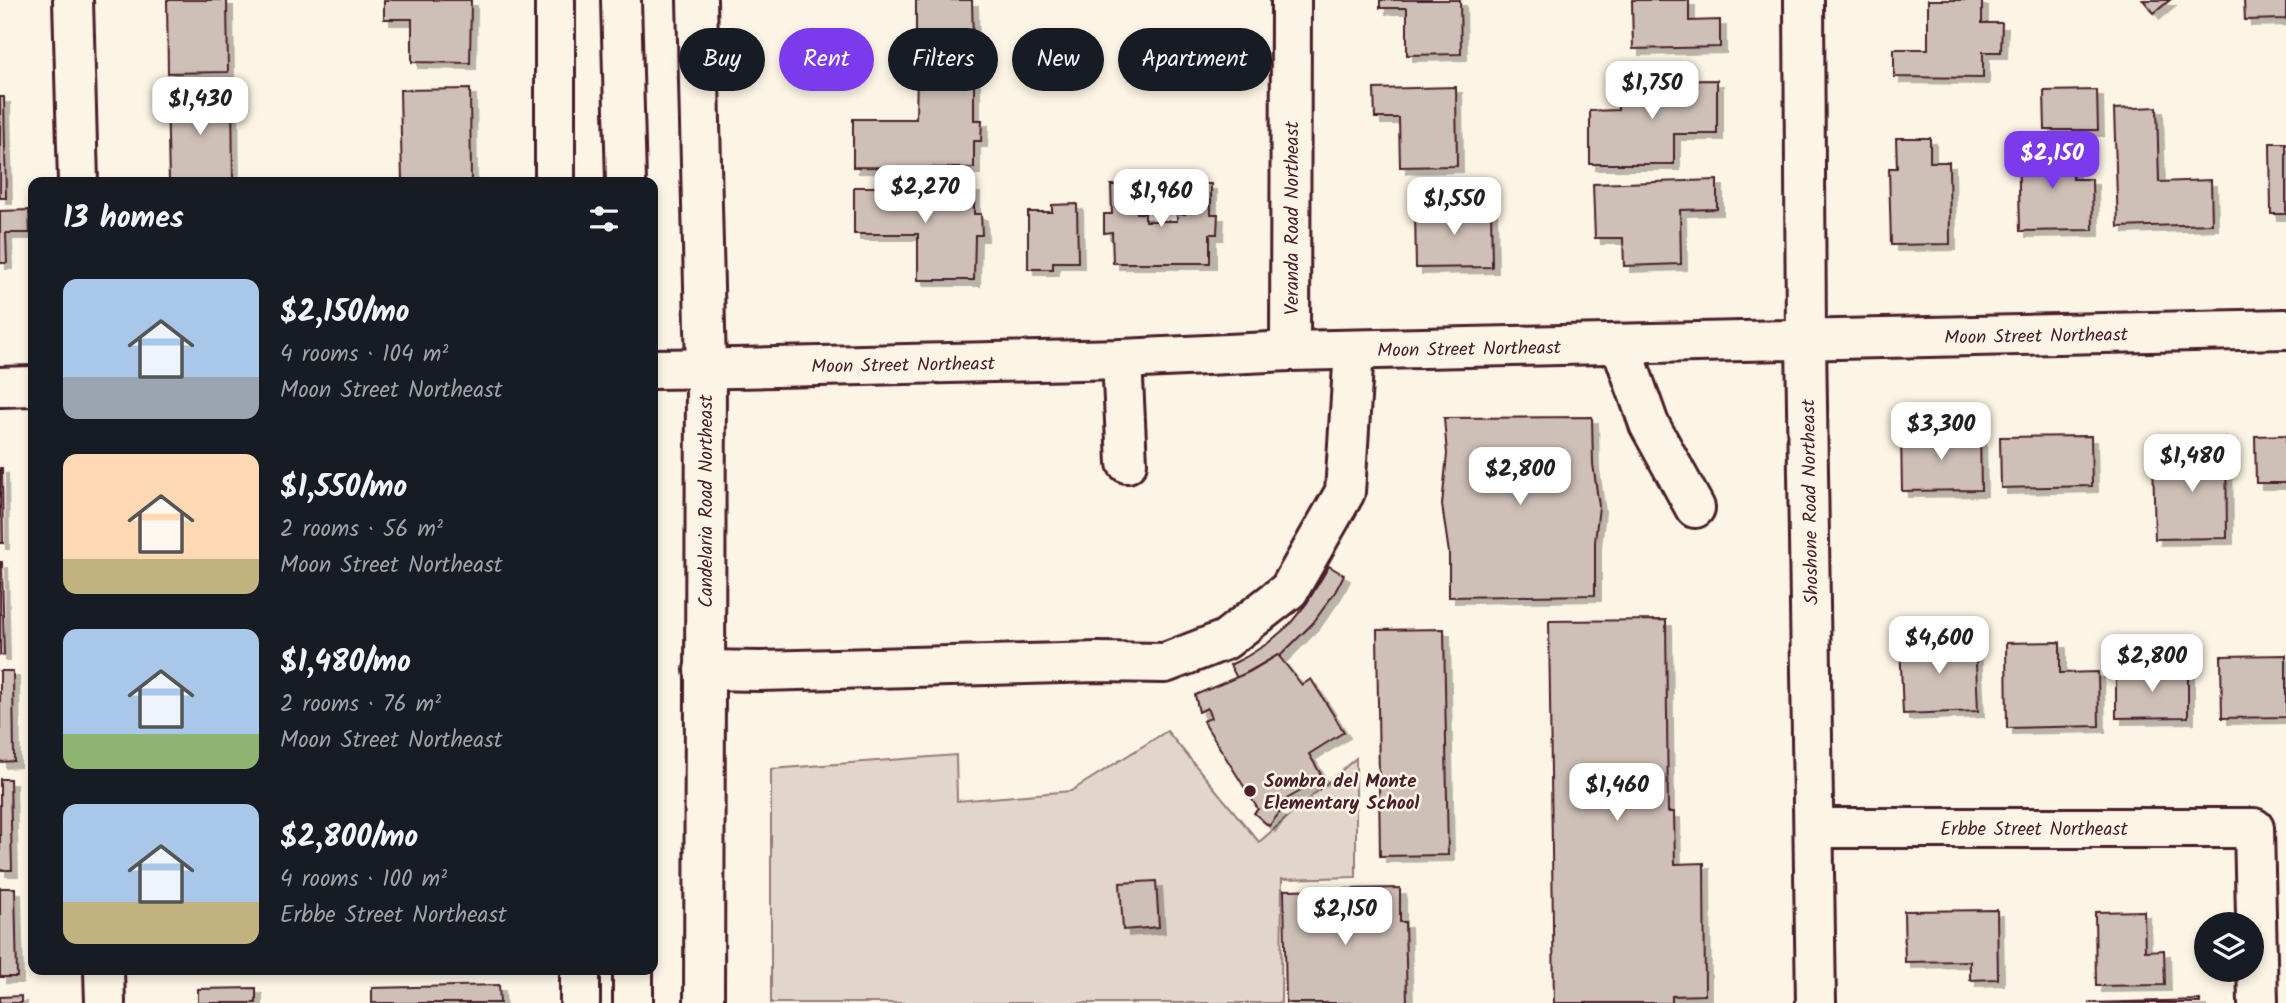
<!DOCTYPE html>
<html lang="en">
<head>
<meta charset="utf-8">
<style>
  :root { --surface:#171b24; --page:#242831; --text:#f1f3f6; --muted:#9ea1a6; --accent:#7c3aed }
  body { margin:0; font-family:Kalam,sans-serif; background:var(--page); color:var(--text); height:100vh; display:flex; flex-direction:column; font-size:26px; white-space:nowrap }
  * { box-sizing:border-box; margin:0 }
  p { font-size:23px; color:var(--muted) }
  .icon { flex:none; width:38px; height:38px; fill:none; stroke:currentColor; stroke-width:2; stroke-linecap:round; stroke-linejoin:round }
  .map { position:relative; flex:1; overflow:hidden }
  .panel { position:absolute; left:28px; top:177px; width:630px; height:798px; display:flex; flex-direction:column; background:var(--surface); border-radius:14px; box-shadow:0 4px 10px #0003 }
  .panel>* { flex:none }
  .top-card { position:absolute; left:679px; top:28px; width:665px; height:63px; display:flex; gap:14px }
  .tools { position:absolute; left:2194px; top:912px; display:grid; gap:14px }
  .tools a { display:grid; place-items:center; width:70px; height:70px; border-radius:50%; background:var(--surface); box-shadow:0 4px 10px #0003; font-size:35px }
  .price { position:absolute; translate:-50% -60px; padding:0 16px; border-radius:14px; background:#fff; color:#222; font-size:23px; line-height:46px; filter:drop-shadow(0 2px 4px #0008) }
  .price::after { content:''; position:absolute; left:50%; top:42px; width:21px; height:16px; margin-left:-10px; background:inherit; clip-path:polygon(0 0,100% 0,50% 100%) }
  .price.active { background:var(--accent); color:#fff }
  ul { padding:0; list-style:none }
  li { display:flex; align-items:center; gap:21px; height:175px; padding:0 35px }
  li span { display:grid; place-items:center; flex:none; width:196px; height:140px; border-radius:14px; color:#555 }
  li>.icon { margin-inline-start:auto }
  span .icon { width:84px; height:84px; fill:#fffc; stroke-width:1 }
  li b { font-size:30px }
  h2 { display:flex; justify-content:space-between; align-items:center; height:84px; padding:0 35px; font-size:30px }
  .tag { padding:0 24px; border-radius:32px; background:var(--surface); box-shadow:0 4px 10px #0003; font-size:24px; line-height:63px }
  .tag.active { background:var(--accent); color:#fff }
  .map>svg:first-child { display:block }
  .park { fill:#e2d5ca; stroke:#967a7a; stroke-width:2 }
  .building { fill:#cfc0b7; stroke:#4a1f2b; stroke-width:2; filter:url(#shadow) }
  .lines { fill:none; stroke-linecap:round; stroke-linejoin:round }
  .minor-casing { stroke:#4a1f2b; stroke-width:44 }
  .major-casing { stroke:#4a1f2b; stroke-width:44 }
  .minor { stroke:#fcf5e5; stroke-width:38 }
  .major { stroke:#fcf5e5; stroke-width:38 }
  .poi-dot { fill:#4a1f2b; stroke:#fcf5e5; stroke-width:2.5 }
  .labels { text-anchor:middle; stroke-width:5; stroke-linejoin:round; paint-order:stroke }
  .street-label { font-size:19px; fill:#4a1f2b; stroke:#fcf5e5 }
  .poi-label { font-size:19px; font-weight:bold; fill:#4a1f2b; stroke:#fcf5e5; text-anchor:start }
</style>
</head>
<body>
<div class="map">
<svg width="2286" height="1003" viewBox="0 0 2286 1003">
  <defs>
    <filter id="shadow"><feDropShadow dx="6" dy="6" stdDeviation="0" flood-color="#0004"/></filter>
  </defs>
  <rect width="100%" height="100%" fill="#fcf5e5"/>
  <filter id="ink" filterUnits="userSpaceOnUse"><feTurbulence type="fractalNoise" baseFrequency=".0143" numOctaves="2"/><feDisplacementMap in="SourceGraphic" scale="14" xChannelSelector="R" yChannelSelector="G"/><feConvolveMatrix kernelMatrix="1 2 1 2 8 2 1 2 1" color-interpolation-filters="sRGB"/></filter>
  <g filter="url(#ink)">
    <polygon class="park" points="1167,731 1259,842 1356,758 1356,877 1282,879 1281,1003 771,1003 771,769 956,755 957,801 1071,791"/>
    <g class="building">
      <polygon points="167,0 227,0 228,72 168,73"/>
      <polygon points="384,0 471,0 470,63 412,62 412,19 384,19"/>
      <polygon points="916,0 972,0 973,41 916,40"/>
      <polygon points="1380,0 1460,0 1461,54 1407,55 1407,8 1380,8"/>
      <polygon points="1632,0 1689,0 1689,21 1720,20 1720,47 1633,49"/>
      <polygon points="1928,0 1982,0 1982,23 2002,23 2001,52 1983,52 1983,78 1894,77 1894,49 1928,49"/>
      <polygon points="2143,0 2170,0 2154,13"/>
      <polygon points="2244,0 2286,0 2286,19 2245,20"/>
      <polygon points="917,72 974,72 974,120 982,120 981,141 974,141 974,168 853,167 853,119 916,119"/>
      <polygon points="1717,80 1717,134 1674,134 1674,164 1590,164 1590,111 1618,110 1617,81"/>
      <polygon points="1456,87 1457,166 1400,167 1399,118 1375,118 1374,89"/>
      <polygon points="470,89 471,182 402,182 400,90"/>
      <polygon points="2097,90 2098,130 2045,130 2044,91"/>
      <polygon points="232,92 233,182 169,182 167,93"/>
      <polygon points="0,97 4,97 6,198 0,198"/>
      <polygon points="2157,107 2159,182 2211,180 2212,224 2118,227 2114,109"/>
      <polygon points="1896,138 1930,138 1930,162 1949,162 1950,244 1891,245 1889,168 1897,168"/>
      <polygon points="2270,143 2286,143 2286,214 2271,214"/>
      <polygon points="2072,145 2073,179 2092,179 2093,230 2020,231 2018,146"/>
      <polygon points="1717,180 1717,209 1680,210 1681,264 1624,266 1623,238 1595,238 1593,184"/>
      <polygon points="1185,184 1211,184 1211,214 1218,214 1217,234 1210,234 1210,263 1113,263 1112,232 1104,233 1104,214 1112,214 1111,185 1137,185 1137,213 1145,213 1145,221 1177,221 1177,214 1185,214"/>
      <polygon points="854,187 974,187 974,214 981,214 982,235 975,235 974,280 918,280 918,234 854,234"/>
      <polygon points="1077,204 1078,262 1053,262 1053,269 1028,269 1028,212 1052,212 1052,205"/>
      <polygon points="1491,206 1492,267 1416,268 1415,208"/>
      <polygon points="29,210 30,233 6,233 7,263 0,263 0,211"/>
      <polygon points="1592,417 1593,464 1599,506 1595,542 1595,595 1449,597 1449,553 1442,505 1447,454 1444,418"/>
      <polygon points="1980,432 1981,490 1902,491 1901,433"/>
      <polygon points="2286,435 2286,483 2256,483 2255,436"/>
      <polygon points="2091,436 2092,486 2001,488 2000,437"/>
      <polygon points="2201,438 2226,438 2227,538 2155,539 2153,457 2201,456"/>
      <polygon points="0,468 2,468 3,543 0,543"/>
      <polygon points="0,562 2,562 4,655 0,655"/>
      <polygon points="1329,566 1344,575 1335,592 1313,623 1280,656 1278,655 1237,678 1230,665 1246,657 1268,643 1289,625 1307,603"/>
      <polygon points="1666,620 1668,812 1674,812 1675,864 1704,863 1705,995 1672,996 1672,1003 1554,1003 1549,621"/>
      <polygon points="1444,629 1448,855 1380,856 1377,630"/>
      <polygon points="1975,639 1978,711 1903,714 1900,642"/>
      <polygon points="2060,642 2060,673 2098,672 2099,726 2007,728 2006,643"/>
      <polygon points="1278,655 1302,685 1311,679 1344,732 1309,754 1323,778 1273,807 1280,812 1269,826 1254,813 1258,809 1203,721 1211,718 1207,708 1199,712 1195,695 1249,672"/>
      <polygon points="2286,655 2286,717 2222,718 2221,656"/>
      <polygon points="2116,670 2188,670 2188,717 2116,718"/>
      <polygon points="0,671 13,671 14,761 0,762"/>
      <polygon points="0,779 10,779 12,870 0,870"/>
      <polygon points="1156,881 1159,927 1123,930 1120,883"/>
      <polygon points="0,888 15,888 17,977 0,977"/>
      <polygon points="1400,888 1400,922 1405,922 1407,1003 1286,1003 1284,890"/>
      <polygon points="1997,910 1998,979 1970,980 1970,961 1905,962 1904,911"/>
      <polygon points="2144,911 2145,951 2164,950 2165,985 2096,986 2095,912"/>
      <polygon points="499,985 500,1003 372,1003 372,988"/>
      <polygon points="256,988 256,1003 198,1003 198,989"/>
      <polygon points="21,996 21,1003 0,1003 0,997"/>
      <polygon points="2200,1000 2200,1003 2088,1003"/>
    </g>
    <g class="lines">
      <g class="minor-casing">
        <g id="minor">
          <polyline points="73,0 78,182"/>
          <polyline points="555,0 555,182"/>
          <polyline points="1804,0 1806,340 1816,1003"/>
          <polyline points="1621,345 1649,424 1695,508"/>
          <polyline points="1290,351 1291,0"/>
          <polyline points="1122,359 1127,463"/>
          <polyline points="653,369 735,368 1122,359 1290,351 2286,329"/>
          <polyline points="0,387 33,386"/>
          <polyline points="704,670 760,671 1098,662 1165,663 1225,640 1289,590 1345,492 1354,350"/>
          <polyline points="1815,828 2254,828 2258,1003"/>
          <polyline points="104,970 105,1003"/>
          <polyline points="580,1003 580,970"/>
        </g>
      </g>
      <g class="major-casing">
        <g id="major">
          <polyline points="621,0 626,182"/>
          <polyline points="697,0 706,368 704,1003"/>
          <polyline points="633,970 633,1003"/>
        </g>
      </g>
      <use href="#minor" class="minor"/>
      <use href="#major" class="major"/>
    </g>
  </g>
  <circle class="poi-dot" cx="1250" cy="791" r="7"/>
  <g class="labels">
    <g class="street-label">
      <text transform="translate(1291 218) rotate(-90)" y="7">Veranda Road Northeast</text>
      <text transform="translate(2036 335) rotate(-1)" y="7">Moon Street Northeast</text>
      <text transform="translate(1469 348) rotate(-1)" y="7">Moon Street Northeast</text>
      <text transform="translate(903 364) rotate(-1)" y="7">Moon Street Northeast</text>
      <text transform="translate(705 501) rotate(-90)" y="7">Candelaria Road Northeast</text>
      <text transform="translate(1809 502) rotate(-91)" y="7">Shoshone Road Northeast</text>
      <text x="2034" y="835">Erbbe Street Northeast</text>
    </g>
    <g class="poi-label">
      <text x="1264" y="787">Sombra del Monte<tspan x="1264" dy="22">Elementary School</tspan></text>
    </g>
  </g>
</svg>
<div class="tools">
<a><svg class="icon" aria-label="layers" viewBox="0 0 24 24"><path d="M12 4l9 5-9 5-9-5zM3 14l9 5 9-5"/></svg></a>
</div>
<b class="price" style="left:1652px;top:121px">$1,750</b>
<b class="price" style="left:200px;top:137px">$1,430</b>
<b class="price active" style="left:2052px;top:191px">$2,150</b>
<b class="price" style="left:925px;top:225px">$2,270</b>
<b class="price" style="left:1161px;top:229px">$1,960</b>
<b class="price" style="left:1454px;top:237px">$1,550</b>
<b class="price" style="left:1941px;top:462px">$3,300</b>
<b class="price" style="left:2192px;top:494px">$1,480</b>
<b class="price" style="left:1520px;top:507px">$2,800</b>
<b class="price" style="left:1939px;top:676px">$4,600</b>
<b class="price" style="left:2152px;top:694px">$2,800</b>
<b class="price" style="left:1617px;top:823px">$1,460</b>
<b class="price" style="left:1345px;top:947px">$2,150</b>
<div class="top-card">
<a class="tag">Buy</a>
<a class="tag active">Rent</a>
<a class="tag">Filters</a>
<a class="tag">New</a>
<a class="tag">Apartment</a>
</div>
<section class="panel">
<h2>13 homes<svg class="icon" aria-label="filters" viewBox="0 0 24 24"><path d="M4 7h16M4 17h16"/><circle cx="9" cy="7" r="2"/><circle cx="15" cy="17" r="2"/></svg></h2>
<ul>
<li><span style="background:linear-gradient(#a9c7e8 70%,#9aa5b1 0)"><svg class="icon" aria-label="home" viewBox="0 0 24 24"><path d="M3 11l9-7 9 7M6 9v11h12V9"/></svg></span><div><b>$2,150/mo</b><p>4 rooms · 104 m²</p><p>Moon Street Northeast</p></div></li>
<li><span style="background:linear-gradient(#ffd9b3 75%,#c2b280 0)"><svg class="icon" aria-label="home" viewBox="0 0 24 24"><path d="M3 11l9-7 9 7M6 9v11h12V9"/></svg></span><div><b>$1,550/mo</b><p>2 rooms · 56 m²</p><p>Moon Street Northeast</p></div></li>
<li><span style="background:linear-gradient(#a9c7e8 75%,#8fb573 0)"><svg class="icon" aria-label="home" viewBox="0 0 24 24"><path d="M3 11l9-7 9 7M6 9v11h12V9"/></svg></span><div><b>$1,480/mo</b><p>2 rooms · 76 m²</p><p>Moon Street Northeast</p></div></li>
<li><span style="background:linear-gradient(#a9c7e8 70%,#c2b280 0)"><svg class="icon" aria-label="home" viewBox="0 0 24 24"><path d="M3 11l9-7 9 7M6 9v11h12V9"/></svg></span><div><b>$2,800/mo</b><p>4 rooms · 100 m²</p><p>Erbbe Street Northeast</p></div></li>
</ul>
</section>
</div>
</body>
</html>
